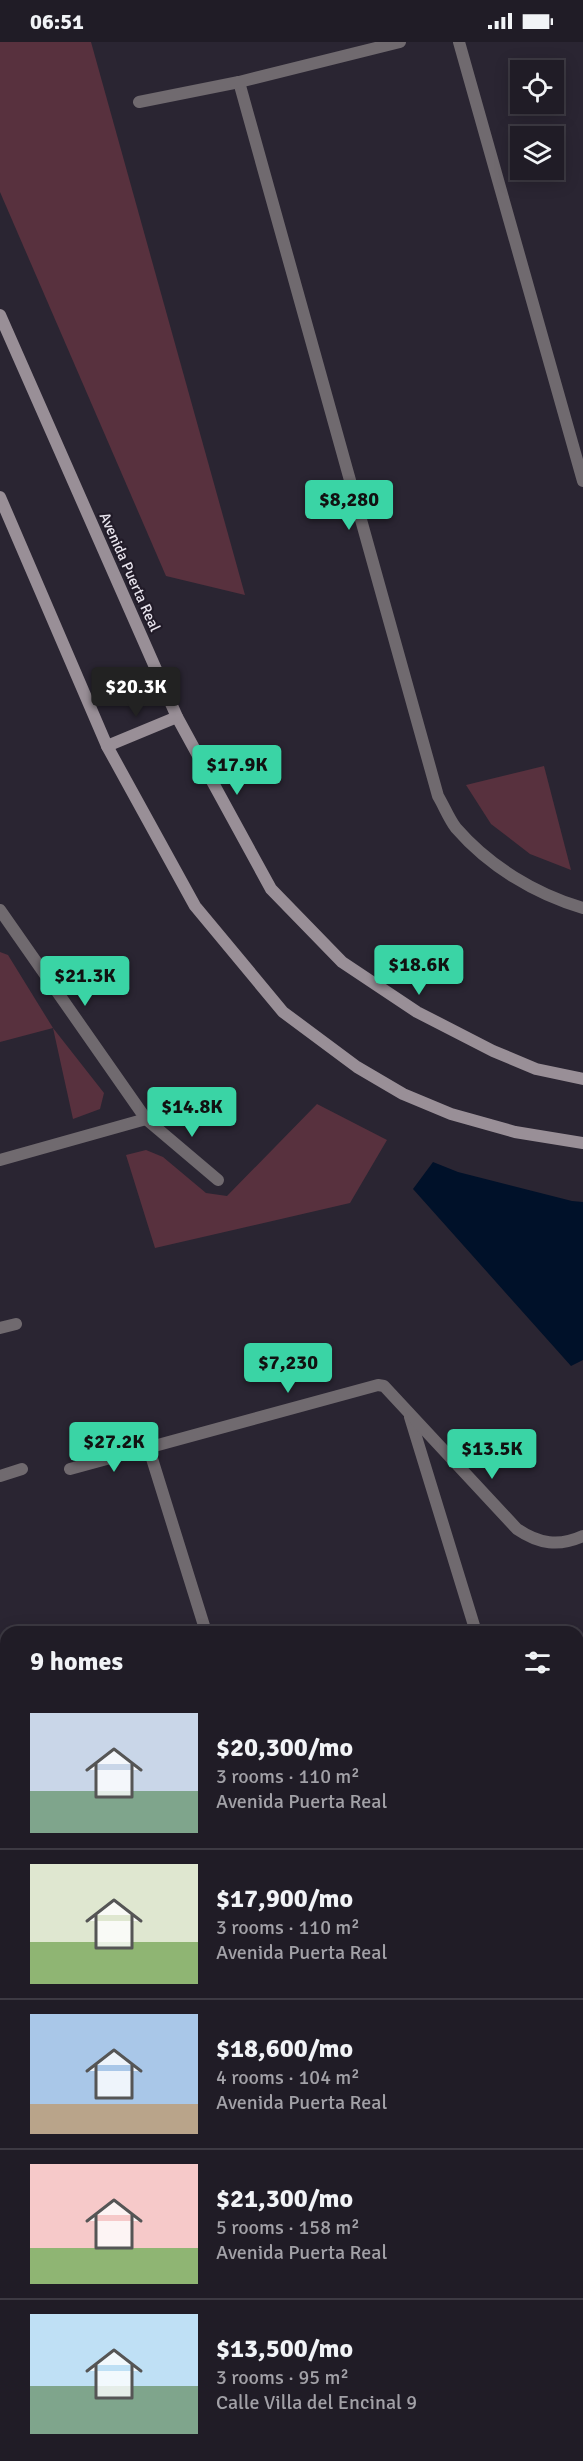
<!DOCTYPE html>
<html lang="en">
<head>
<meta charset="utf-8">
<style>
  :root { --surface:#201c26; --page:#2d2932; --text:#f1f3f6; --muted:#a2a1a7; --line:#3d3a43; --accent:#3ad4a5 }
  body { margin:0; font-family:Signika,sans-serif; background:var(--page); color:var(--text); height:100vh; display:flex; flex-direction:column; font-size:22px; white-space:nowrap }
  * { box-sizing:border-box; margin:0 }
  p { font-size:20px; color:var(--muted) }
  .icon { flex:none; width:33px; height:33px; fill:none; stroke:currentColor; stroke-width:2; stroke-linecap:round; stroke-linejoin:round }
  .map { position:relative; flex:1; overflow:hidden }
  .drawer { position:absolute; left:0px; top:1584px; width:584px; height:836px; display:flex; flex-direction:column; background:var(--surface); border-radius:18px 18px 0 0; box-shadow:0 3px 15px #0003,0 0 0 2px var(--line) }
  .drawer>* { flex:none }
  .fabs { position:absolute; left:510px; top:18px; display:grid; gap:12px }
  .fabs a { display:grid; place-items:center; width:54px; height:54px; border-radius:0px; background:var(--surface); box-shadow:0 3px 15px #0003,0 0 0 2px var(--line); font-size:30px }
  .price { position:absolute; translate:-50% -51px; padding:0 14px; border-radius:6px; background:var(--accent); color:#111; font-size:20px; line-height:39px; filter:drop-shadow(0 2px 3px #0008) }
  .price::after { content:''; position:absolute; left:50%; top:36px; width:18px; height:14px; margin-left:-9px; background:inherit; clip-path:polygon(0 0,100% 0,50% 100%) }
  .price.current { background:#222; color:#fff }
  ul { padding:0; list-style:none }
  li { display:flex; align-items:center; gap:18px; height:150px; padding:0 30px }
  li+li { border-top:2px solid var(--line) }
  li span { display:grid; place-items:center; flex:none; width:168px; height:120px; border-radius:0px; color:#555 }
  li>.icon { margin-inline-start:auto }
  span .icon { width:72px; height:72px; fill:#fffc; stroke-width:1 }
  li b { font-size:26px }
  h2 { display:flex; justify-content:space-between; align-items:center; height:72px; padding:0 30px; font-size:26px }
  .status { display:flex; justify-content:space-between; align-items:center; height:42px; padding:0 30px; background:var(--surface); direction:ltr }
  .status svg { height:16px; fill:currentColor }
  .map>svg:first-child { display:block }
  .green { fill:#58313e }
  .water { fill:#001129 }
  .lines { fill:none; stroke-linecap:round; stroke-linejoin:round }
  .path { stroke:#898590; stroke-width:4; stroke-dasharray:4.5 4.5; stroke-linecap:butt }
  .lane { stroke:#706a6f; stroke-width:12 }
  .street { stroke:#706a6f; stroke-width:12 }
  .secondary { stroke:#998f97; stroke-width:12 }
  .labels { text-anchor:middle; stroke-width:4.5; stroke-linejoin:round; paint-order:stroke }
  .street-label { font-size:15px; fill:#e8e4ed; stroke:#211b28 }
</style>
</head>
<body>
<div class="status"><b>06:51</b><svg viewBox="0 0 49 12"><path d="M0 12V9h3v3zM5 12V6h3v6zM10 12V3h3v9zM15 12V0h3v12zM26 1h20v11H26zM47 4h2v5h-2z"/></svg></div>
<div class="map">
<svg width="583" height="2419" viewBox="0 0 583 2419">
  <rect width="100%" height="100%" fill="#2a2532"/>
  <g class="green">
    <polygon points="0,0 91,0 245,553 166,534 0,150"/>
    <polygon points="544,724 571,828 530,812 491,782 466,743"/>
    <polygon points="0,910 8,913 53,986 104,1051 100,1067 73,1077 53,986 0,1000"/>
    <polygon points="317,1062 387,1098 350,1161 155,1206 126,1113 146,1108 163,1115 206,1151 227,1154"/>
    <polygon points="583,1608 583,1694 578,1695 578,1609"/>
  </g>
  <polygon class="water" points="433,1120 458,1130 572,1159 583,1160 583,1318 571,1324 413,1147"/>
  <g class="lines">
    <g class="path">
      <polyline points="578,2148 583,2145"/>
      <polyline points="578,2248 583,2245"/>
      <polyline points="349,2419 355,2414"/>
    </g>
    <polyline class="lane" points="0,1286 16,1282"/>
    <g class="street">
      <polyline points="459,0 583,439"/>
      <path d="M239 40 438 754C444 764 449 777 456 786 489 824 535 852 583 866"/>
      <polyline points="139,60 239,40 400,0"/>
      <polyline points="0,868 146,1077 218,1138"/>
      <polyline points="0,1118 146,1077"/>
      <polyline points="410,1375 476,1590"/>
      <polyline points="149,1407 206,1590"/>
      <path d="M70 1427 378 1343 384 1344 517 1487C539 1502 559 1505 583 1494"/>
      <polyline points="0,1434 22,1427"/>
      <polyline points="0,1671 6,1692"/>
      <polyline points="578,1921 583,1939"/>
      <polyline points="578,2002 583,1999"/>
      <polyline points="0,2407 6,2407"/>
      <polyline points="184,2414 189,2419"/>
      <polyline points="244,2414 251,2419"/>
      <polyline points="566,2419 575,2414"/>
    </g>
    <g class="secondary">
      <polyline points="0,273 177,675 271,847 342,920 417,970 493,1009 536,1027 583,1037"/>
      <polyline points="0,455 107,704 195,864 283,970 357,1025 403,1052 451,1072 515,1090 583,1101"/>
      <polyline points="107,704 177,675"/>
      <polyline points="578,2195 583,2192"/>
      <polyline points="280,2419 287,2414"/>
    </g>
  </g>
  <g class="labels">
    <g class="street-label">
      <text transform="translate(130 530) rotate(66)" y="5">Avenida Puerta Real</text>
    </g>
  </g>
</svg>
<div class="fabs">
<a><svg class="icon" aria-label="locate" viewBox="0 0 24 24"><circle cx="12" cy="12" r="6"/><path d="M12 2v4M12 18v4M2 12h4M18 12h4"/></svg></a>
<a><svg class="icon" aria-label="layers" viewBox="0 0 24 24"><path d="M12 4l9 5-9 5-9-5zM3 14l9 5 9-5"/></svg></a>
</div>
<b class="price" style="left:349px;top:489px">$8,280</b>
<b class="price current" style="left:136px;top:676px">$20.3K</b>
<b class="price" style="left:237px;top:754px">$17.9K</b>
<b class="price" style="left:419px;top:954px">$18.6K</b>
<b class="price" style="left:85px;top:965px">$21.3K</b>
<b class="price" style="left:192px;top:1096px">$14.8K</b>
<b class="price" style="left:288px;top:1352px">$7,230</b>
<b class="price" style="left:114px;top:1431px">$27.2K</b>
<b class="price" style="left:492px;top:1438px">$13.5K</b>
<section class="drawer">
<h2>9 homes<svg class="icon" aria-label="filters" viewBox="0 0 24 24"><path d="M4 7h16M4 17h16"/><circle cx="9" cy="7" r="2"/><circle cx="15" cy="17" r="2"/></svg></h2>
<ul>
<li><span style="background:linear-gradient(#c9d6e8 65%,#7fa58c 0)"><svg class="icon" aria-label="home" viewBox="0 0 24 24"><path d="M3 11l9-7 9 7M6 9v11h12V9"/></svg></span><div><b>$20,300/mo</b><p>3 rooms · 110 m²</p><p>Avenida Puerta Real</p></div></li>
<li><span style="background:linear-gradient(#dfe7d0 65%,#8fb573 0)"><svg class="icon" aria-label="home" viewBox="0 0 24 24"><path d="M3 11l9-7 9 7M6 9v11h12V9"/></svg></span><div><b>$17,900/mo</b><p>3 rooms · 110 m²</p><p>Avenida Puerta Real</p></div></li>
<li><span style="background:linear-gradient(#a9c7e8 75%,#b9a48a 0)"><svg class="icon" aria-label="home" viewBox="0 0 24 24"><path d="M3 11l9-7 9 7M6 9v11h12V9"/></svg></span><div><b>$18,600/mo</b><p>4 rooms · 104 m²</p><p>Avenida Puerta Real</p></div></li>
<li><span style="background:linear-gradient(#f6c9c9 70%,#8fb573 0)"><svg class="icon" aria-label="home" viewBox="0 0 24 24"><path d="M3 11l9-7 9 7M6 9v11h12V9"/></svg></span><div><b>$21,300/mo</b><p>5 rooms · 158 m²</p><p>Avenida Puerta Real</p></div></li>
<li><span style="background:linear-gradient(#bfe0f5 60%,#7fa58c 0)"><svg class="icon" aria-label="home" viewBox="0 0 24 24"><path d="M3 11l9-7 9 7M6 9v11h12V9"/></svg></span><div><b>$13,500/mo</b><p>3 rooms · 95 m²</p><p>Calle Villa del Encinal 9</p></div></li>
</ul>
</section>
</div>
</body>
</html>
